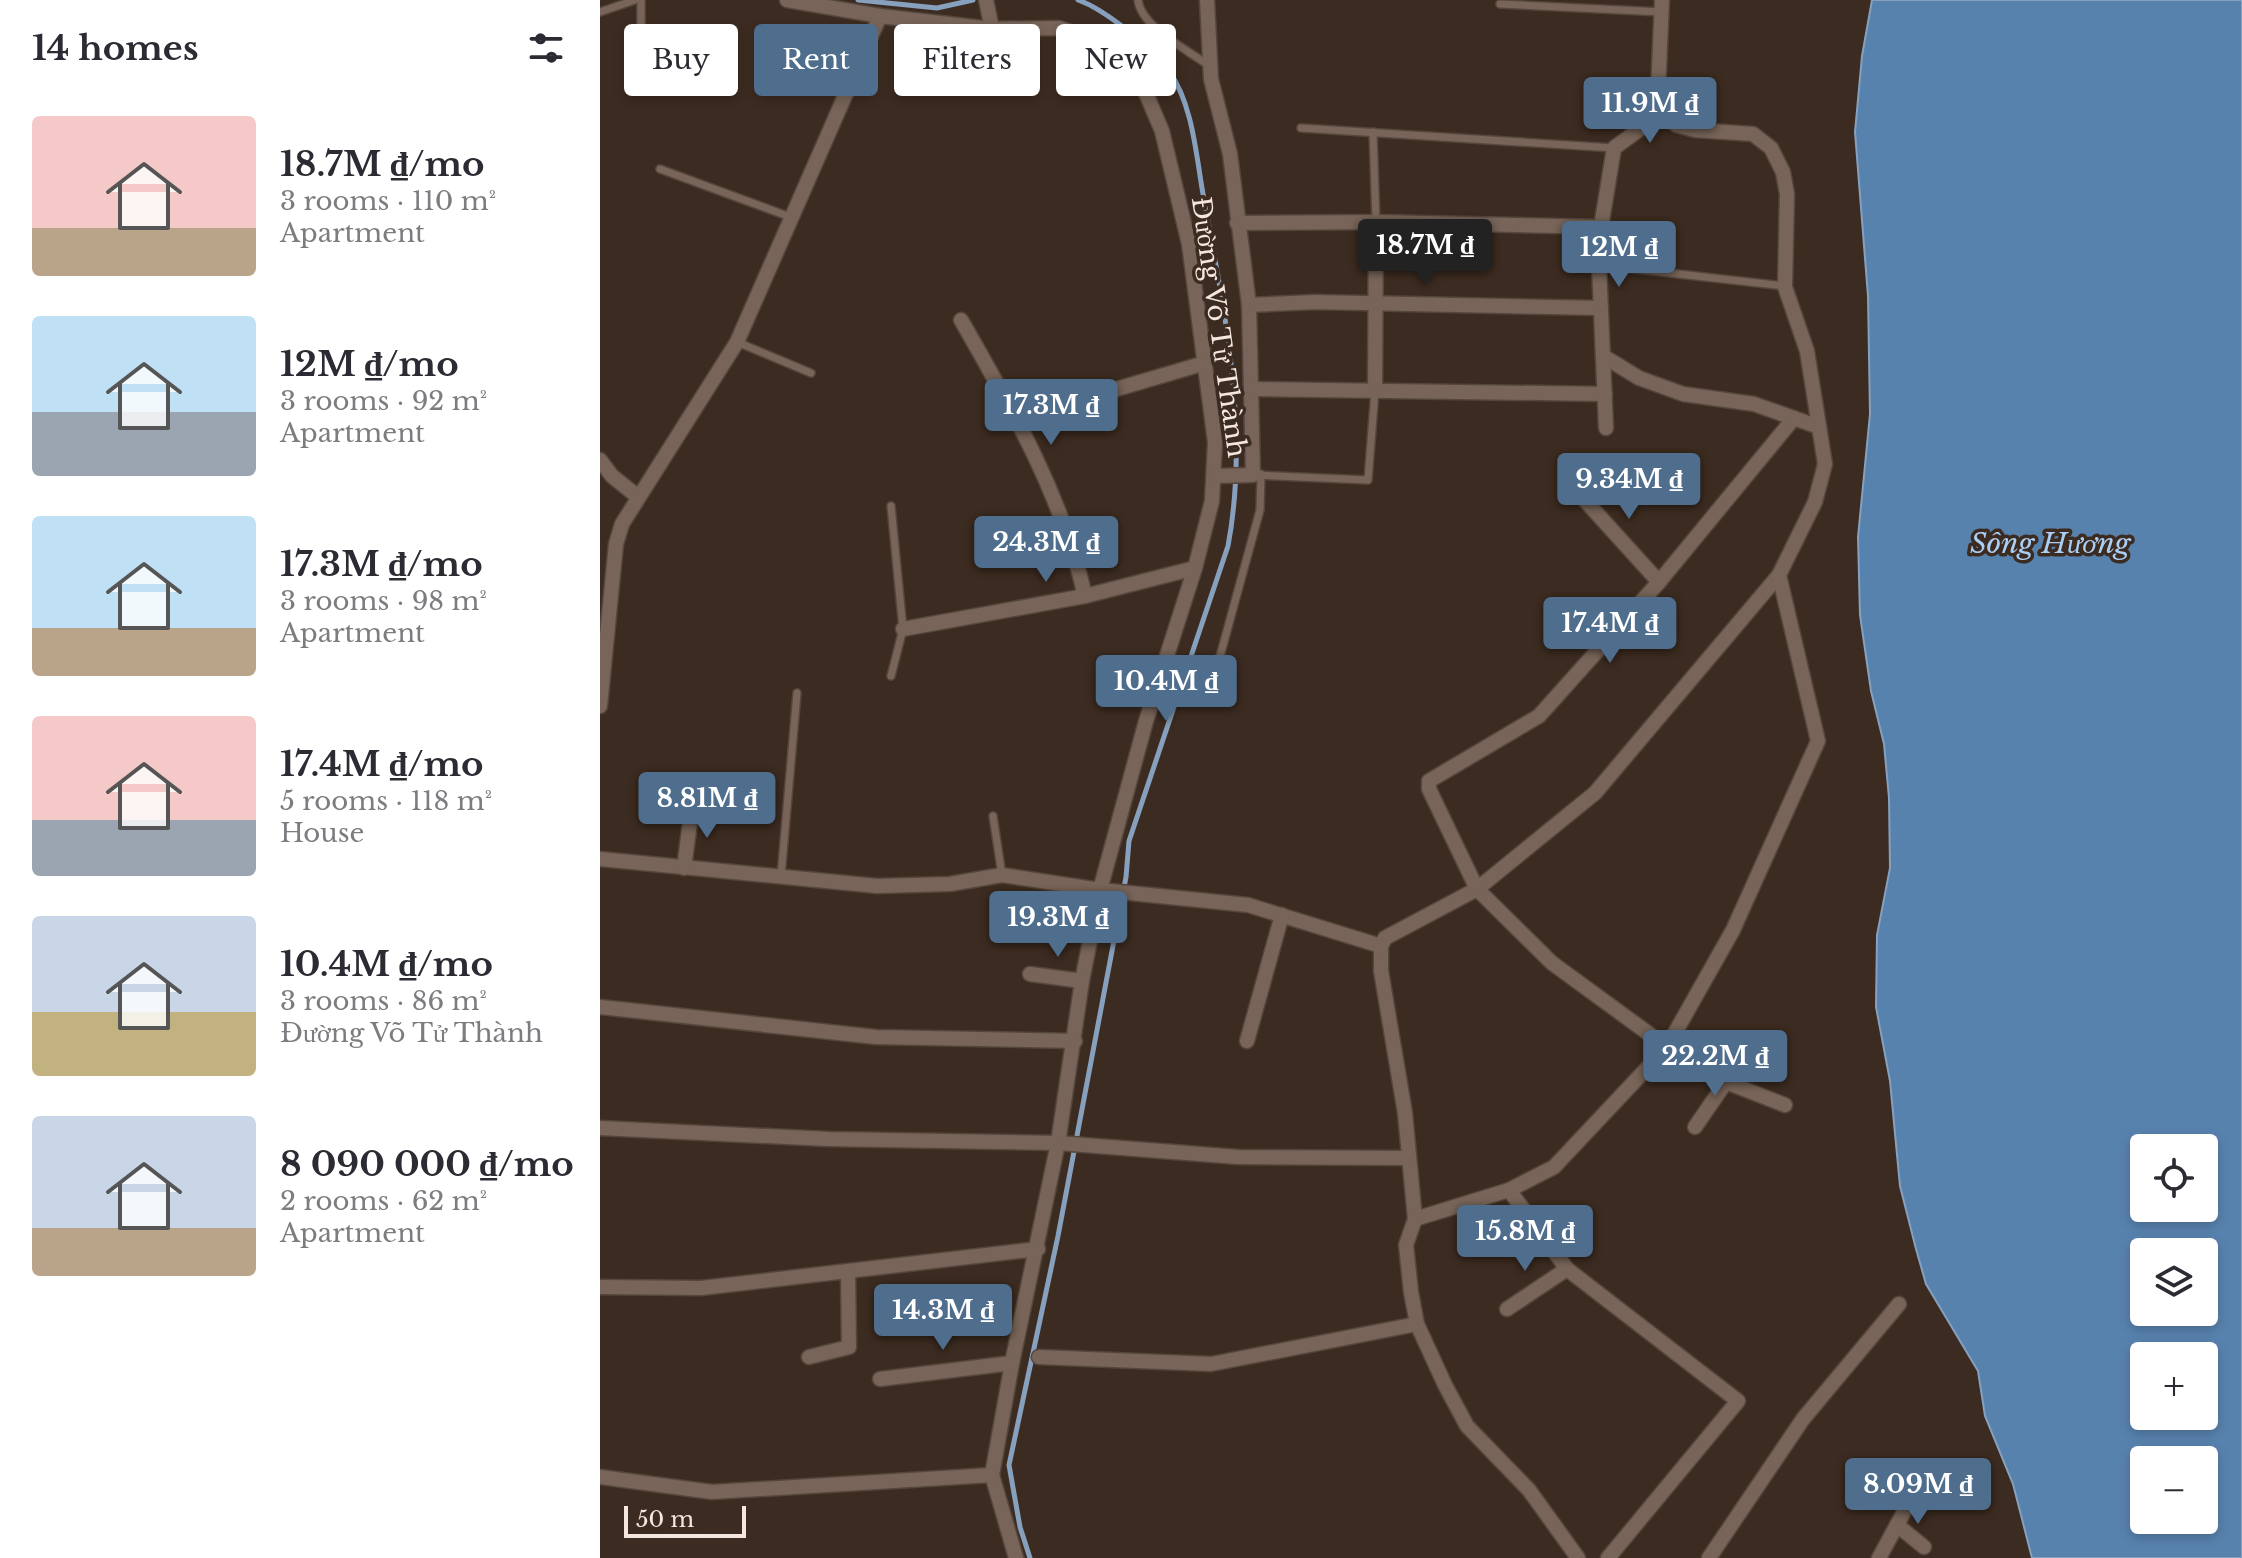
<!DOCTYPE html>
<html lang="en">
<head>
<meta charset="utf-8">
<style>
  :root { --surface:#fff; --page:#f2f2f3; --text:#2b2b33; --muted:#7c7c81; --accent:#4f6d8c }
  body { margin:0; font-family:"Libre Baskerville",serif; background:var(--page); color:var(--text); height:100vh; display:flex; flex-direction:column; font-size:30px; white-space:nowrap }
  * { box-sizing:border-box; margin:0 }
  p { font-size:26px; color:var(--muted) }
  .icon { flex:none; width:44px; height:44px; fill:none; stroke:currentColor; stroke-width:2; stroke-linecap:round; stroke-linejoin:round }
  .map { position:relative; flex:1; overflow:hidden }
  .side { display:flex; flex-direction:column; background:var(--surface); width:600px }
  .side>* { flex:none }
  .top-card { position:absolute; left:24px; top:24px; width:760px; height:72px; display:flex; gap:16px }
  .tools { position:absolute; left:1530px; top:1134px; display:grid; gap:16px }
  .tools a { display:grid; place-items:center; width:88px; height:88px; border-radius:8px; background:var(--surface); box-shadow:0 4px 12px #0003; font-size:40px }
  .scale { position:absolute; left:24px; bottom:20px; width:122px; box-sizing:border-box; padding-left:8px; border:4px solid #f3e7e0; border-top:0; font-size:22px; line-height:28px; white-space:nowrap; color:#f3e7e0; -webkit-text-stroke:6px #3c2b20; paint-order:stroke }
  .price { position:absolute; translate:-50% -68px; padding:0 18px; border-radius:8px; background:var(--accent); color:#fff; font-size:26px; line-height:52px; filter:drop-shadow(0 2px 4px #0008) }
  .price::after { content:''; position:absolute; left:50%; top:48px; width:24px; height:18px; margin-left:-12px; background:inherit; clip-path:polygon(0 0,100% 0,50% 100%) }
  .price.active { background:#222; color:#fff }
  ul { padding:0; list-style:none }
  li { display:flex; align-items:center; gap:24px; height:200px; padding:0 32px }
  li span { display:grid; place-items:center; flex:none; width:224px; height:160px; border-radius:8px; color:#555 }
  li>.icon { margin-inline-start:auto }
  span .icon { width:96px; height:96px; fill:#fffc; stroke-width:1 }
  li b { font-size:34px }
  h2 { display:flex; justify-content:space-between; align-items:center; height:96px; padding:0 32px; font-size:34px }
  .chip { padding:0 28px; border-radius:8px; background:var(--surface); box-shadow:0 4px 12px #0003; font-size:28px; line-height:72px }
  .chip.active { background:var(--accent); color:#fff }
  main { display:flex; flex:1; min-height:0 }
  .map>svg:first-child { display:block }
  .water { fill:#5882ae; stroke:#86a0bd; stroke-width:2; fill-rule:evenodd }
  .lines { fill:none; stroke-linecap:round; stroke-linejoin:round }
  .stream { stroke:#86a0bd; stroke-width:5 }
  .service-casing { stroke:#55463d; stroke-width:10 }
  .minor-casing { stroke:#55463d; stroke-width:17 }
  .service { stroke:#786458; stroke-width:7 }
  .minor { stroke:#786458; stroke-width:14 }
  .labels { text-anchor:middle; stroke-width:7; stroke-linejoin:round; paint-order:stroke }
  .street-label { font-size:26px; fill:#f3e7e0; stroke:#3c2b20 }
  .water-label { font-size:28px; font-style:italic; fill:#aacff6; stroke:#3c2b20 }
</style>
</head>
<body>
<main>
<section class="side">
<h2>14 homes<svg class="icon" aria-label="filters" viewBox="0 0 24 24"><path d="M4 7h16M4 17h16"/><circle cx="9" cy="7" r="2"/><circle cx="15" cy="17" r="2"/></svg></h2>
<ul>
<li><span style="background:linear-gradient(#f6c9c9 70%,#b9a48a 0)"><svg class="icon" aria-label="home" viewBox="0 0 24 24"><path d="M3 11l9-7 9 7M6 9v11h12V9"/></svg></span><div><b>18.7M ₫/mo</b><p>3 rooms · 110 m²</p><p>Apartment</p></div></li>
<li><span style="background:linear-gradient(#bfe0f5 60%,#9aa5b1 0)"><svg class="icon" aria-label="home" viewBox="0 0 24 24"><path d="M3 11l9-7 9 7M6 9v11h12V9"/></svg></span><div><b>12M ₫/mo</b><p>3 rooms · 92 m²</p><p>Apartment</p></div></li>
<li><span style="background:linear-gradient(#bfe0f5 70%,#b9a48a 0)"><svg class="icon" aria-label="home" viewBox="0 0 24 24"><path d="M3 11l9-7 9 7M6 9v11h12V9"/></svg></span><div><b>17.3M ₫/mo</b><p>3 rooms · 98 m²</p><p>Apartment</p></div></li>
<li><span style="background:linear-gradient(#f6c9c9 65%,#9aa5b1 0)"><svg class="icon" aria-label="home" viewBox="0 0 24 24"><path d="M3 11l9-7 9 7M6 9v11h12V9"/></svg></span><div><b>17.4M ₫/mo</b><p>5 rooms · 118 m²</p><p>House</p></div></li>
<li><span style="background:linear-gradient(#c9d6e8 60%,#c2b280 0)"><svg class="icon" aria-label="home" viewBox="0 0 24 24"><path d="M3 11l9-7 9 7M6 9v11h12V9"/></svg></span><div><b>10.4M ₫/mo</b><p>3 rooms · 86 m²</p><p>Đường Võ Tử Thành</p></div></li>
<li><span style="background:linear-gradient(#c9d6e8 70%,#b9a48a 0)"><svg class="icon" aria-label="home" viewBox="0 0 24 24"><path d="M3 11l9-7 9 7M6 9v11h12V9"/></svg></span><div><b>8 090 000 ₫/mo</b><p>2 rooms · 62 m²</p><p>Apartment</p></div></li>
</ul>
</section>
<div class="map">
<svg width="1642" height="1558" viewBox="0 0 1642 1558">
  <rect width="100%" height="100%" fill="#3c2b20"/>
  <path class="water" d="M1272 0H1642V1558H1432L1413 1484 1385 1416 1378 1371 1326 1284 1316 1249 1300 1186 1290 1081 1276 1007 1277 935 1290 868 1289 798 1284 744 1271 691 1260 615 1258 537 1270 414 1268 296 1255 132 1262 56ZM1544 1148H1604V1208H1544ZM1544 1252H1604V1312H1544ZM1544 1356H1604V1416H1544ZM1544 1460H1604V1520H1544Z"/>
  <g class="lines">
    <g class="stream">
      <polyline points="258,0 337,8 373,0"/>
      <path d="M430 1558 420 1527 409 1465 458 1236 526 877 529 841 628 546C650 429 624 309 603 194 596 155 593 105 569 71 553 48 504 9 478 0"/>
    </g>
    <g class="service-casing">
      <g id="service">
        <path d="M538 0C541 27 588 50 608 65"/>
        <polyline points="900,4 1062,12"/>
        <polyline points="0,12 35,0"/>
        <polyline points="41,79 41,0"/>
        <polyline points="701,128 1014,148"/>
        <polyline points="773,132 776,222"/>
        <polyline points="60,169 193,218"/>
        <polyline points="999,265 1184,286"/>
        <polyline points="137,342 211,373"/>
        <polyline points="653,475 768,480 775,391"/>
        <polyline points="619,660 660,510 661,474"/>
        <polyline points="291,676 303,629 291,506"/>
        <polyline points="393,816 402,875"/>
        <polyline points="181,876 197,693"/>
      </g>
    </g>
    <g class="minor-casing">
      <g id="minor">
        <polyline points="187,0 280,16 392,29"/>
        <polyline points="386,0 392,29 459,28 498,41 524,59 542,84 562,131 589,244 615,442 612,501 595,568 546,721 500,890 482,981 458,1143 412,1363 392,1475 416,1558"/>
        <polyline points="607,0 611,79 630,154 649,305 653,475 615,476"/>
        <polyline points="637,223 776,222 1001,227"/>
        <polyline points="649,305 715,302 1001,308"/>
        <path d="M361 320C412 409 462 495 485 596"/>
        <polyline points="1003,356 1039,378 1083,394 1154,404 1219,427"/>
        <polyline points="653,389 1005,394"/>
        <polyline points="775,389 776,222"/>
        <polyline points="418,418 605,363"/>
        <polyline points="1006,428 999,265 1001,227 1014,148 1063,112"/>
        <polyline points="0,460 12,476 37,496"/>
        <polyline points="972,486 1059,582"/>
        <polyline points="303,629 485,596 595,568"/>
        <polyline points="0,706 16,544 22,524 137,342 280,16"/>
        <polyline points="0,859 277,886 350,884 402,875 500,890 648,905 781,946 781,971 805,1113 815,1219 909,1190"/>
        <polyline points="84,868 92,807"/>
        <polyline points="781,946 785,938 877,889 995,793 1179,575"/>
        <polyline points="430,974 482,981"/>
        <polyline points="0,1007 276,1037 475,1041"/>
        <polyline points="647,1041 682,915"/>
        <polyline points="1185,1105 1126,1082 1067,1047 952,963 877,889 829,789 829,781 939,716 1059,582 1194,418"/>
        <polyline points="1095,1127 1126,1082"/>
        <polyline points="0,1128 228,1139 458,1143 638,1157 808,1158"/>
        <polyline points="815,1219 806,1245 811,1292 817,1324 845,1385 867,1426 929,1490 978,1558"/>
        <polyline points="0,1287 101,1288 438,1249"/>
        <polyline points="907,1309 967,1269"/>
        <polyline points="209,1357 249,1347 248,1271"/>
        <polyline points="439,1357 611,1364 817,1324"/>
        <polyline points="280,1379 412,1363"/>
        <polyline points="0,1477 112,1492 392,1475"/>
        <polyline points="1297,1525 1324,1547"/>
        <polyline points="1008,1558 1138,1401 967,1269 909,1190 954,1167 1067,1047 1133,930 1218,741 1179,575 1215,502 1225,464 1207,351 1185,287 1187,194 1183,172 1171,148 1153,134 1095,130 1076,125 1063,112 1058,92 1062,0"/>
        <polyline points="1109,1558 1203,1419 1299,1304"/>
        <polyline points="1279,1558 1324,1475"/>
      </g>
    </g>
    <use href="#service" class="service"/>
    <use href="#minor" class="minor"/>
  </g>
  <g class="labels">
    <g class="street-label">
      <text transform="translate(619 327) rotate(82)" y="9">Đường Võ Tử Thành</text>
    </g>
    <g class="water-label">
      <text x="1450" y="553">Sông Hương</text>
    </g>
  </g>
</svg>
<div class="tools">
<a><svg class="icon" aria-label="locate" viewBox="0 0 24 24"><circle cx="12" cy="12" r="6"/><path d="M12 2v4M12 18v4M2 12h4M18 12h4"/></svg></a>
<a><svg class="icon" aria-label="layers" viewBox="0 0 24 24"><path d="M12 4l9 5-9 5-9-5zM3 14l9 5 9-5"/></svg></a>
<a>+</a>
<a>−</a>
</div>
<div class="scale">50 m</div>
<b class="price" style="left:1050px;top:145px">11.9M ₫</b>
<b class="price active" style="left:825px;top:287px">18.7M ₫</b>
<b class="price" style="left:1019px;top:289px">12M ₫</b>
<b class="price" style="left:451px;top:447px">17.3M ₫</b>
<b class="price" style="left:1029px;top:521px">9.34M ₫</b>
<b class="price" style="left:446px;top:584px">24.3M ₫</b>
<b class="price" style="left:1010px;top:665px">17.4M ₫</b>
<b class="price" style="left:566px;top:723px">10.4M ₫</b>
<b class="price" style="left:107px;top:840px">8.81M ₫</b>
<b class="price" style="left:458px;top:959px">19.3M ₫</b>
<b class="price" style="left:1115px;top:1098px">22.2M ₫</b>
<b class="price" style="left:925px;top:1273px">15.8M ₫</b>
<b class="price" style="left:343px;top:1352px">14.3M ₫</b>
<b class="price" style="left:1318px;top:1526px">8.09M ₫</b>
<div class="top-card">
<a class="chip">Buy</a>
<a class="chip active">Rent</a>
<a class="chip">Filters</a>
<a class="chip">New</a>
</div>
</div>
</main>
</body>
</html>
